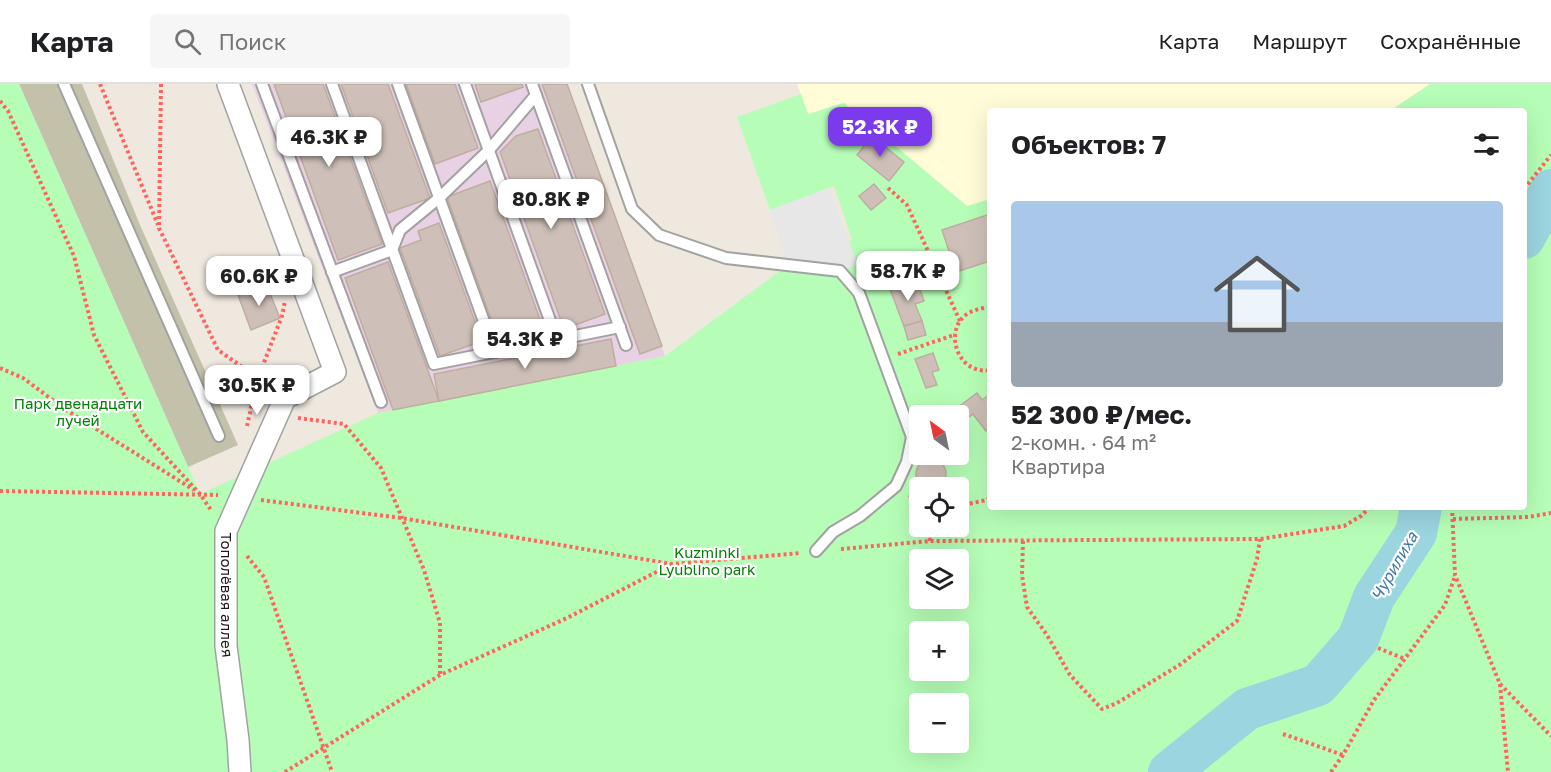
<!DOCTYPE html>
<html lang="ru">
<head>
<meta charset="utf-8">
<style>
  :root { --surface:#fff; --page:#f6f6f6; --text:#202124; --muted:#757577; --line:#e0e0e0; --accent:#7c3aed }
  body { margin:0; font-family:"Golos Text",sans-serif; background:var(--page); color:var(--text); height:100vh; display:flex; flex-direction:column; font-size:22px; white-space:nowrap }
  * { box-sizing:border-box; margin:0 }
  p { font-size:20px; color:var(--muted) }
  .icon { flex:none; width:33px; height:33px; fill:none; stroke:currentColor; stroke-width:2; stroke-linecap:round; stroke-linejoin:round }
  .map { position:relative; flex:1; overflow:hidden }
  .panel { position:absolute; left:987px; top:24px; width:540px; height:402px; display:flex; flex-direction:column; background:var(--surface); border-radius:6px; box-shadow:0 6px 24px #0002 }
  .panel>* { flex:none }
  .needle { width:39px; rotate:327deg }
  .fabs { position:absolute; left:909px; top:321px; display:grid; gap:12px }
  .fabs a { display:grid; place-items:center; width:60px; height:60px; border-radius:6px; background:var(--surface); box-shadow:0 6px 24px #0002; font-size:30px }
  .price { position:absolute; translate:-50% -51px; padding:0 14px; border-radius:12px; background:#fff; color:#222; font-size:20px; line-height:39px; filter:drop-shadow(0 2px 3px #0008) }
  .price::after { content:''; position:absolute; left:50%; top:36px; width:18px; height:14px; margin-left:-9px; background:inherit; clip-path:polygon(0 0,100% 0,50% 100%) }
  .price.on { background:var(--accent); color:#fff }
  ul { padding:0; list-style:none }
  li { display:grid; align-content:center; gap:12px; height:318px; padding:0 24px }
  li+li { border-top:2px solid var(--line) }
  li span { display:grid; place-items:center; height:186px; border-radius:6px; color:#555 }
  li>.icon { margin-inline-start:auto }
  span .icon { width:108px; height:108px; fill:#fffc; stroke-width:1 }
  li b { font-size:26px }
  h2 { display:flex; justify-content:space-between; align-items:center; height:72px; padding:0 24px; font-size:26px }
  header { display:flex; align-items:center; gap:36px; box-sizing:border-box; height:84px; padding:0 30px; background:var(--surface); border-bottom:2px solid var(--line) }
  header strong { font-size:28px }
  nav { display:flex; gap:33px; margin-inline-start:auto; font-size:21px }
  .search { width:420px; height:54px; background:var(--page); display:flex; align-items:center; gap:15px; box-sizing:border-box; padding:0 21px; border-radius:6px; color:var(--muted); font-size:22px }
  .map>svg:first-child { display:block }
  .industrial { fill:#e8d0e5 }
  .education { fill:#fffcd7 }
  .construction { fill:#c3c1aa }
  .park { fill:#b6feb7; fill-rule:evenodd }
  .parking { fill:#e7e7e7 }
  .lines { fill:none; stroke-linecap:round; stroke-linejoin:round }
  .river { stroke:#9bd5e0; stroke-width:42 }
  .building { fill:#cec0b8; stroke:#c0aca0; stroke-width:1.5 }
  .service-casing { stroke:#a2a2a2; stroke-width:14 }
  .minor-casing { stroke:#a2a2a2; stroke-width:24 }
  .path { stroke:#ff655f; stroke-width:4; stroke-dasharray:3 3; stroke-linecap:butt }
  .service { stroke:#fff; stroke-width:10 }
  .minor { stroke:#fff; stroke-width:21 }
  .labels { text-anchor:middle; stroke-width:4.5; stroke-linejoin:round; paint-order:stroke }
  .park-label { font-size:15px; fill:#028004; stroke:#fff }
  .street-label { font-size:15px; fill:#1b1b1b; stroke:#fff }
  .water-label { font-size:16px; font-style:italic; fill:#3e7aa9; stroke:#fff }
</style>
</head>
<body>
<header>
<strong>Карта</strong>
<div class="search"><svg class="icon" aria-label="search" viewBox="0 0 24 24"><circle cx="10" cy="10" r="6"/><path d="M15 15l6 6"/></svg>Поиск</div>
<nav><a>Карта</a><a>Маршрут</a><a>Сохранённые</a></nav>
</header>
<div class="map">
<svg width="1551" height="688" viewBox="0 0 1551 688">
  <rect width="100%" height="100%" fill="#eee8df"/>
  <polygon class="industrial" points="252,0 567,0 665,272 378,329"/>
  <polygon class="education" points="797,0 1430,0 1390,27 990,27 990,116 968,123 844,19 808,30"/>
  <polygon class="construction" points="19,0 82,0 140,141 238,361 188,383"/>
  <path class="park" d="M0 0H19L200 410 378 329 665 272 788 181 852 156 834 102 770 126 737 33 801 10 808 30 844 19 967 122 990 115V423H1524V27H1390L1430 0H1551V688H0ZM920 332H958V370H920ZM920 404H958V442H920ZM920 476H958V514H920ZM920 548H958V586H920ZM920 620H958V658H920Z"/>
  <polygon class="parking" points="829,105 858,181 840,187 788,181 770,126"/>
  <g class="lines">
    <g class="river">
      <polyline points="1524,154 1551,106"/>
      <polyline points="1169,688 1247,625 1318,601 1358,555 1374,513 1416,449 1421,423"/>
    </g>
  </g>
  <g class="building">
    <polygon points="274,0 323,0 382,160 338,176"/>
    <polygon points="341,0 388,0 430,114 388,129"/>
    <polygon points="406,0 455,0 478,64 435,80"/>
    <polygon points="475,0 522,0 523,3 481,18"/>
    <polygon points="542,0 567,0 662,262 640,270"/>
    <polygon points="538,45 605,230 564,245 500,68 516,52"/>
    <polygon points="872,52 904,78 889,97 857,71"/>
    <polygon points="490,97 542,241 499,257 447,113"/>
    <polygon points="874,100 886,114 871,126 859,112"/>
    <polygon points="990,130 990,177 956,188 942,146"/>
    <polygon points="439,139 482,257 440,272 400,164 421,156 418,147"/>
    <polygon points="388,178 439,317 393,326 345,194"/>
    <polygon points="917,197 924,217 915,220 922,237 904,242 890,205"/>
    <polygon points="266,200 280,234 251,246 238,211"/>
    <polygon points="922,237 926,251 908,256 904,242"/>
    <polygon points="611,255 616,282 439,317 434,290"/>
    <polygon points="933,269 939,286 932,288 937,301 926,304 915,275"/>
    <polygon points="977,309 982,316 990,310 990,343 986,347 973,330 961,339 958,332 956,332 953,327"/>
    <circle cx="931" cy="390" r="15"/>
  </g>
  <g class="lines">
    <g class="service-casing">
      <g id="service">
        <polyline points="64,0 219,352"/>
        <polyline points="262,0 381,318"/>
        <polyline points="332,0 434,280 620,243"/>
        <polyline points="398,0 495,268"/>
        <polyline points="465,0 557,256"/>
        <polyline points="532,0 626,261"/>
        <polyline points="588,0 632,125 659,151 726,174 840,187 859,209 912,353 907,378 896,402 860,432 833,448 816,467"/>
        <polyline points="332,188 392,166 400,146 439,114 489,66 536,11"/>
      </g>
    </g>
    <g class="minor-casing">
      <g id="minor">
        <path id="s1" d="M228 0 335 288 285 314 226 447V562L238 656 240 688"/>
      </g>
    </g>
    <g class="path">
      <polyline points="100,0 158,141"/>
      <polyline points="161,0 159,144 218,266 258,294"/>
      <polyline points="0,17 8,27 74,172 94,251 143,348 200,410 211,426"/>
      <polyline points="888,104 907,121 960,237"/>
      <polyline points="1524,105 1551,71"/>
      <path d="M990 223C985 224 980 224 976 226 940 236 954 292 990 286"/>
      <polyline points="898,270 954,251"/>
      <polyline points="0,284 23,294 66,326 194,406"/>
      <polyline points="298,334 344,340 381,384 424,486 440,539 440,591"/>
      <polyline points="247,342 258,294 282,232 285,217"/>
      <polyline points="0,407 218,411"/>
      <polyline points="909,411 920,417"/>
      <polyline points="261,416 401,434 672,480 800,469"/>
      <polyline points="958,422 987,416 990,413"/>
      <polyline points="1452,423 1455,491 1500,600 1508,688"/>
      <polyline points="1453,435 1528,433 1551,429"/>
      <polyline points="929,442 930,457"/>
      <polyline points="1023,457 1022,491 1027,523 1047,551 1070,591 1102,625 1117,619 1181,580 1237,537 1257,475 1260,455"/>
      <polyline points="841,465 930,457 1260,455 1344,442 1361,432 1370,423"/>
      <polyline points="247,472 264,493 332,688"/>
      <polyline points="1378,564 1405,575"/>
      <polyline points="1500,600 1551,652"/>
      <polyline points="1283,650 1343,671"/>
      <polyline points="285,688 440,591 567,534 672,480"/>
      <polyline points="1331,688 1343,671 1374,616 1445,521 1455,492"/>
    </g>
    <use href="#service" class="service"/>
    <use href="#minor" class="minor"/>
  </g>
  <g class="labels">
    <g class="park-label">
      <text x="78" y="325">Парк двенадцати<tspan x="78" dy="17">лучей</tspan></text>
      <text x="707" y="474">Kuzminki<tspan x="707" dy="17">Lyublino park</tspan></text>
    </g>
    <g class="street-label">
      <text dy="5" stroke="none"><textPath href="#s1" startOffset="573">Тополёвая аллея</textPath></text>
    </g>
    <g class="water-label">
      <text transform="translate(1394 482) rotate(-60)" y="6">Чурилиха</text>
    </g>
  </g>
</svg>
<div class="fabs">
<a><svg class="needle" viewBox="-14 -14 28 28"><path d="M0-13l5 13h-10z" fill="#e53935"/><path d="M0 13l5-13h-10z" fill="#757577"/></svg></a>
<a><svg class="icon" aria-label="locate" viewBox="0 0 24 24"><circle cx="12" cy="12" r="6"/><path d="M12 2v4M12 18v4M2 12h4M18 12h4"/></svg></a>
<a><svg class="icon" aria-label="layers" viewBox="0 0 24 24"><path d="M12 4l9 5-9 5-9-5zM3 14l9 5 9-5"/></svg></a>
<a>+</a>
<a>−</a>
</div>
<b class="price on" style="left:880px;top:74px">52.3K ₽</b>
<b class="price" style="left:329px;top:84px">46.3K ₽</b>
<b class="price" style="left:551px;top:146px">80.8K ₽</b>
<b class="price" style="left:908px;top:218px">58.7K ₽</b>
<b class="price" style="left:259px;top:223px">60.6K ₽</b>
<b class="price" style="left:525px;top:286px">54.3K ₽</b>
<b class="price" style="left:257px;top:332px">30.5K ₽</b>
<section class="panel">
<h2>Объектов: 7<svg class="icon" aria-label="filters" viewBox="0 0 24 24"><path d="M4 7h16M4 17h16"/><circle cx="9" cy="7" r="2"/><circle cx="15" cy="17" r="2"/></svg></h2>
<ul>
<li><span style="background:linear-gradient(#a9c7e8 65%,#9aa5b1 0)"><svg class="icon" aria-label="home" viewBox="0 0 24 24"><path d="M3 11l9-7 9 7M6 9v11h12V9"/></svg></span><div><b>52 300 ₽/мес.</b><p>2-комн. · 64 m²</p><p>Квартира</p></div></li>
</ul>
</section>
</div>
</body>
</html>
